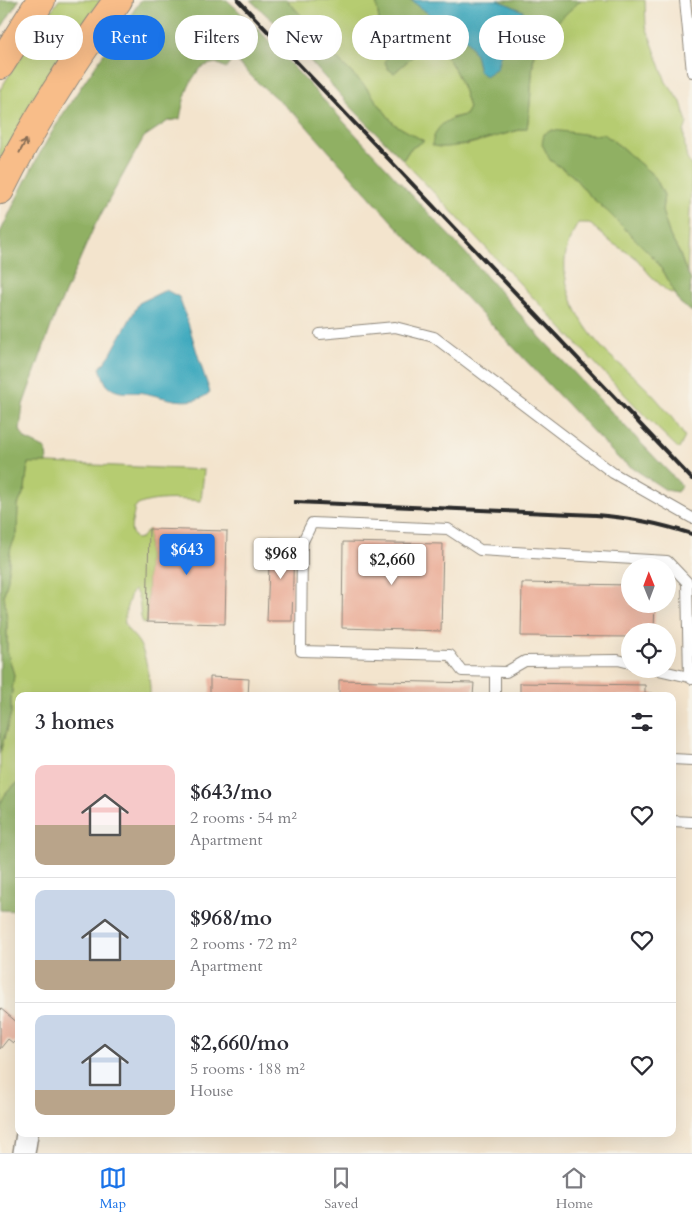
<!DOCTYPE html>
<html lang="en">
<head>
<meta charset="utf-8">
<style>
  :root { --surface:#fff; --page:#f7f7f7; --text:#2b2b33; --muted:#7c7c81; --line:#e1e1e2; --accent:#1a73e8 }
  body { margin:0; font-family:Cardo,serif; background:var(--page); color:var(--text); height:100vh; display:flex; flex-direction:column; font-size:19px; white-space:nowrap }
  * { box-sizing:border-box; margin:0 }
  p { font-size:16px; color:var(--muted) }
  .icon { flex:none; width:28px; height:28px; fill:none; stroke:currentColor; stroke-width:2; stroke-linecap:round; stroke-linejoin:round }
  .map { position:relative; flex:1; overflow:hidden }
  .panel { position:absolute; left:15px; top:692px; width:661px; height:445px; display:flex; flex-direction:column; background:var(--surface); border-radius:10px; box-shadow:0 5px 20px #0002 }
  .panel>* { flex:none }
  .top-card { position:absolute; left:15px; top:15px; width:662px; height:45px; display:flex; gap:10px }
  .needle { width:32px; rotate:359deg }
  .fabs { position:absolute; left:621px; top:558px; display:grid; gap:10px }
  .fabs a { display:grid; place-items:center; width:55px; height:55px; border-radius:50%; background:var(--surface); box-shadow:0 5px 20px #0002; font-size:25px }
  .price { position:absolute; translate:-50% -42px; padding:0 11px; border-radius:5px; background:#fff; color:#222; font-size:16px; line-height:32px; filter:drop-shadow(0 1px 2px #0008) }
  .price::after { content:''; position:absolute; left:50%; top:30px; width:15px; height:11px; margin-left:-8px; background:inherit; clip-path:polygon(0 0,100% 0,50% 100%) }
  .price.current { background:var(--accent); color:#fff }
  ul { padding:0; list-style:none }
  li { display:flex; align-items:center; gap:15px; height:125px; padding:0 20px }
  li+li { border-top:1px solid var(--line) }
  li span { display:grid; place-items:center; flex:none; width:140px; height:100px; border-radius:10px; color:#555 }
  li>.icon { margin-inline-start:auto }
  span .icon { width:60px; height:60px; fill:#fffc; stroke-width:1 }
  li b { font-size:21px }
  h2 { display:flex; justify-content:space-between; align-items:center; height:60px; padding:0 20px; font-size:21px }
  .chip { padding:0 18px; border-radius:22px; background:var(--surface); box-shadow:0 5px 20px #0002; font-size:18px; line-height:45px }
  .chip.current { background:var(--accent); color:#fff }
  .menu { display:flex; justify-content:space-around; align-items:center; height:70px; border-top:1px solid var(--line); background:var(--surface); font-size:14px; color:var(--muted) }
  .menu a { display:grid; justify-items:center; gap:2px }
  .menu .current { color:var(--accent) }
  .map>svg:first-child { display:block }
  .green { fill:#b6cc71; stroke:#707c4e }
  .forest { fill:#90b063; stroke:#5e6e47 }
  .water { fill:#3ea9be; stroke:#346a74 }
  .building { fill:#eaaa94 }
  .lines { fill:none; stroke-linecap:round; stroke-linejoin:round }
  .service-casing { stroke:#8f887c; stroke-width:12 }
  .minor-casing { stroke:#8f887c; stroke-width:24 }
  .primary-casing { stroke:#8f887c; stroke-width:30 }
  .service { stroke:#fff; stroke-width:10 }
  .minor { stroke:#fff; stroke-width:21 }
  .primary { stroke:#f8bd89; stroke-width:28 }
  .rail { stroke:#2b2b2b; stroke-width:4 }
  .oneway { stroke:#876d55 }
</style>
</head>
<body>
<div class="map">
<svg width="692" height="1153" viewBox="0 0 692 1153">
  <rect width="100%" height="100%" fill="#f7f3e8"/>
  <filter id="ink" filterUnits="userSpaceOnUse"><feTurbulence type="fractalNoise" baseFrequency=".02" numOctaves="2"/><feDisplacementMap in="SourceGraphic" scale="10" xChannelSelector="R" yChannelSelector="G"/><feConvolveMatrix kernelMatrix="1 2 1 2 8 2 1 2 1" color-interpolation-filters="sRGB"/></filter>
  <filter id="wash" filterUnits="userSpaceOnUse"><feTurbulence type="fractalNoise" baseFrequency=".0096" numOctaves="4" result="noise"/><feDisplacementMap in="SourceGraphic" scale="20" xChannelSelector="R" yChannelSelector="G"/><feGaussianBlur stdDeviation="1.12" result="paint"/><feColorMatrix in="noise" values="0 0 0 0 0 0 0 0 0 0 0 0 0 0 0 0 0 1.4 0 .05"/><feComposite in="paint" operator="in"/></filter>
  <g filter="url(#wash)">
    <rect width="100%" height="100%" fill="#f3e4cd"/>
    <g class="green">
      <polygon points="59,0 101,0 63,53 0,161 0,90 30,41"/>
      <path d="M287 0H376C381 15 394 42 388 56L394 73 420 50 430 44C450 49 464 89 469 108L465 115 451 118 466 145 527 128C532 98 531 68 536 38L557 22 581 0H645L646 26 666 82 681 102 687 123 684 132 685 147 687 159 692 167 687 273 679 252 670 236 662 211 664 195 655 177 621 147 604 134 592 135 550 160 572 175 589 195 607 211 652 256 665 274 676 295 667 291 651 276 635 257 612 243 589 223H578C574 231 569 239 567 248 557 285 582 328 608 354 620 365 633 375 645 387 660 402 674 419 685 437L679 449 647 418 403 160 410 149 423 141 394 124 365 86 334 56 301 15Z"/>
      <path d="M28 462 204 470 201 501C185 499 145 497 134 508 135 520 126 528 136 539L141 538 149 529 147 622 144 624C137 615 144 601 134 590L131 593C129 601 123 616 125 624 127 631 135 636 139 643 146 654 151 683 150 696H19V782C9 789 3 795 0 806V753L11 713V699L14 675 7 651V621L4 594 8 579 9 560 11 547 17 534 18 505 25 489Z"/>
    </g>
    <g class="forest">
      <polygon points="0,0 19,0 0,30"/>
      <path d="M141 0H227L256 27 471 259 540 337 682 486 677 492 666 490 619 459 498 331 395 225 299 118 255 80 234 58 226 68 216 63C211 64 205 65 201 68 188 81 183 101 180 119L168 121 144 137 94 227 54 318 23 405 20 430 25 439 46 449 47 463H28L25 489 18 505 17 534 11 547 9 560 8 579 4 594 7 621V651L14 675 11 699V713L0 753V233C19 193 39 152 63 114 88 75 115 38 141 0Z"/>
      <polygon points="250,0 286,0 301,15 334,56 365,86 394,124 424,141 410,149 403,160 351,107 282,29"/>
      <path d="M376 0H411L440 23 454 30 467 40 475 54 479 71 497 68 500 55 526 36 523 11 498 0H581L557 22 536 38C531 68 532 98 527 128 508 132 446 154 432 145 435 125 447 119 465 115L469 108C464 89 450 49 430 44L420 50 394 73 388 69 385 62 390 50V42L379 21Z"/>
      <polygon points="552,130 592,135 604,134 621,147 655,177 664,195 662,211 670,236 679,252 684,266 691,280 690,294 692,295 692,312 680,303 665,274 652,256 607,211 589,195 572,175 550,160 542,144 544,134"/>
      <path d="M19 782V911L0 910V806C3 795 9 789 19 782Z"/>
    </g>
    <g class="water">
      <polygon points="411,0 498,0 523,11 531,23 526,36 500,55 497,68 485,76 479,71 475,54 467,40 454,30 440,23"/>
      <path d="M166 290 179 297C191 328 198 360 210 392 192 409 165 397 144 393 131 391 118 396 107 385 104 381 102 373 100 368L110 355 139 303Z"/>
    </g>
    <g id="blocks">
      <g class="building">
        <polygon points="149,529 227,531 225,624 147,622"/>
        <polygon points="270,538 294,539 292,621 267,621"/>
        <polygon points="343,542 443,544 441,631 342,628"/>
        <polygon points="522,583 630,585 630,604 655,604 654,629 646,629 646,631 630,631 630,637 521,636"/>
        <polygon points="210,677 249,679 248,696 210,696"/>
        <polygon points="339,680 474,683 473,696 339,696"/>
        <polygon points="520,683 645,685 645,693 653,693 653,696 520,696"/>
        <polygon points="0,1008 19,1024 19,1037 13,1043 8,1039 0,1049"/>
      </g>
    </g>
  </g>
  <g filter="url(#ink)">
    <use href="#blocks" fill-opacity="0" stroke="#8f887c" stroke-width="1"/>
    <g class="lines">
      <g class="service-casing">
        <g id="service">
          <polyline points="685,0 692,72"/>
          <polyline points="320,334 395,327 434,337 613,473 692,518"/>
          <polyline points="630,663 618,660 525,661 506,672 462,671 450,655 301,651 302,543 312,523 448,529 480,550 667,561 687,582 689,677"/>
          <polyline points="654,669 689,677 692,679"/>
          <polyline points="495,696 495,672"/>
          <polyline points="672,759 692,760"/>
          <polyline points="672,821 692,822"/>
        </g>
      </g>
      <g class="minor-casing">
        <polyline id="minor" points="24,1153 27,1134"/>
      </g>
      <g class="primary-casing">
        <g id="primary">
          <polyline points="0,65 41,0"/>
          <path d="M0 190C33 123 74 60 118 0"/>
        </g>
      </g>
      <use href="#service" class="service"/>
      <use href="#minor" class="minor"/>
      <use href="#primary" class="primary"/>
      <g class="rail">
        <polyline points="238,0 692,479"/>
        <path d="M295 502 596 515C632 518 657 523 692 534"/>
      </g>
    </g>
    <defs><path id="oneway-shaft" d="M-6 0H5M1.5-3L5.5 0L1.5 3" fill="none" stroke-width="1.6" stroke-linecap="round" stroke-linejoin="round" transform="scale(1.25)"/></defs>
    <use class="oneway" href="#oneway-shaft" transform="translate(23 146) rotate(-62)"/>
  </g>
</svg>
<div class="fabs">
<a><svg class="needle" viewBox="-14 -14 28 28"><path d="M0-13l5 13h-10z" fill="#e53935"/><path d="M0 13l5-13h-10z" fill="#7c7c81"/></svg></a>
<a><svg class="icon" aria-label="locate" viewBox="0 0 24 24"><circle cx="12" cy="12" r="6"/><path d="M12 2v4M12 18v4M2 12h4M18 12h4"/></svg></a>
</div>
<b class="price current" style="left:187px;top:576px">$643</b>
<b class="price" style="left:281px;top:580px">$968</b>
<b class="price" style="left:392px;top:586px">$2,660</b>
<div class="top-card">
<a class="chip">Buy</a>
<a class="chip current">Rent</a>
<a class="chip">Filters</a>
<a class="chip">New</a>
<a class="chip">Apartment</a>
<a class="chip">House</a>
</div>
<section class="panel">
<h2>3 homes<svg class="icon" aria-label="filters" viewBox="0 0 24 24"><path d="M4 7h16M4 17h16"/><circle cx="9" cy="7" r="2"/><circle cx="15" cy="17" r="2"/></svg></h2>
<ul>
<li><span style="background:linear-gradient(#f6c9c9 60%,#b9a48a 0)"><svg class="icon" aria-label="home" viewBox="0 0 24 24"><path d="M3 11l9-7 9 7M6 9v11h12V9"/></svg></span><div><b>$643/mo</b><p>2 rooms · 54 m²</p><p>Apartment</p></div><svg class="icon" aria-label="heart" viewBox="0 0 24 24"><path d="M12 20l-8-8c-3-5 5-10 8-4 3-6 11-1 8 4z"/></svg></li>
<li><span style="background:linear-gradient(#c9d6e8 70%,#b9a48a 0)"><svg class="icon" aria-label="home" viewBox="0 0 24 24"><path d="M3 11l9-7 9 7M6 9v11h12V9"/></svg></span><div><b>$968/mo</b><p>2 rooms · 72 m²</p><p>Apartment</p></div><svg class="icon" aria-label="heart" viewBox="0 0 24 24"><path d="M12 20l-8-8c-3-5 5-10 8-4 3-6 11-1 8 4z"/></svg></li>
<li><span style="background:linear-gradient(#c9d6e8 75%,#b9a48a 0)"><svg class="icon" aria-label="home" viewBox="0 0 24 24"><path d="M3 11l9-7 9 7M6 9v11h12V9"/></svg></span><div><b>$2,660/mo</b><p>5 rooms · 188 m²</p><p>House</p></div><svg class="icon" aria-label="heart" viewBox="0 0 24 24"><path d="M12 20l-8-8c-3-5 5-10 8-4 3-6 11-1 8 4z"/></svg></li>
</ul>
</section>
</div>
<nav class="menu">
<a class="current"><svg class="icon" aria-label="map" viewBox="0 0 24 24"><path d="M3 6l6-2 6 2 6-2v14l-6 2-6-2-6 2zM9 4v14M15 6v14"/></svg>Map</a>
<a><svg class="icon" aria-label="saved" viewBox="0 0 24 24"><path d="M7 4h10v16l-5-4-5 4z"/></svg>Saved</a>
<a><svg class="icon" aria-label="home" viewBox="0 0 24 24"><path d="M3 11l9-7 9 7M6 9v11h12V9"/></svg>Home</a>
</nav>
</body>
</html>
